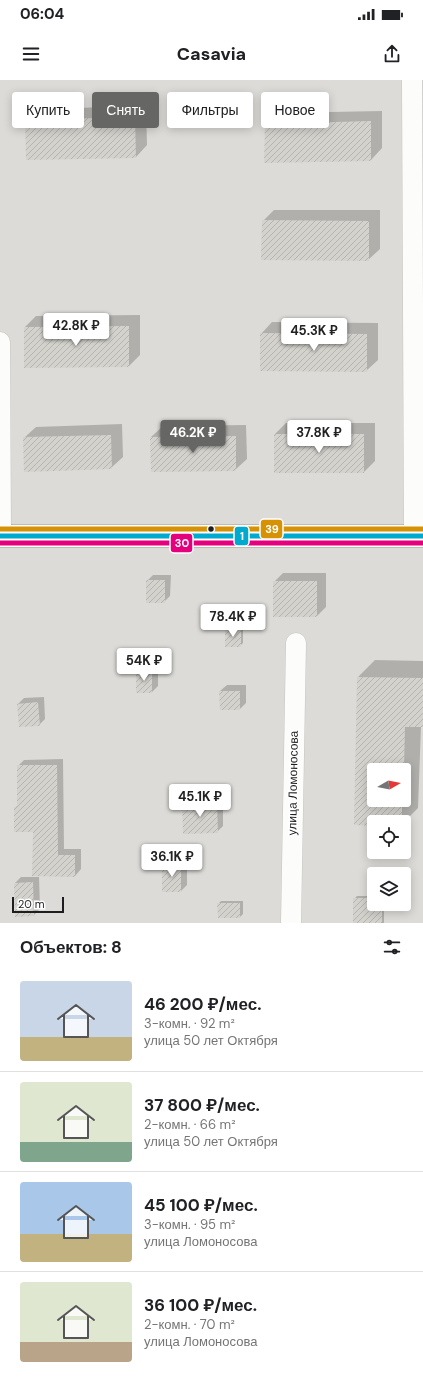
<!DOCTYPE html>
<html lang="ru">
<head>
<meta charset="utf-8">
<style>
  :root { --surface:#fff; --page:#f6f6f6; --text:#202124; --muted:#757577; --line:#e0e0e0; --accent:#666664 }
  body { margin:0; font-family:"DM Sans",sans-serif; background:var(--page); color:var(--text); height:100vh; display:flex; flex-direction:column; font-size:15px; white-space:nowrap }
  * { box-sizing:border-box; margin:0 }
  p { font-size:13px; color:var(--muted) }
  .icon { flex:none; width:22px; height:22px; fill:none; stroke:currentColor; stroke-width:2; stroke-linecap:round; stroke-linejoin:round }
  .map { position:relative; height:843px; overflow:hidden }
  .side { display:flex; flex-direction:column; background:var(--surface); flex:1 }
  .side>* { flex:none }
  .guide { position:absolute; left:12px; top:12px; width:399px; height:36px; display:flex; gap:8px }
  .needle { width:26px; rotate:81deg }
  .buttons { position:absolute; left:367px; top:683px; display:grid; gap:8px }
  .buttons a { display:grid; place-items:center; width:44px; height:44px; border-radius:4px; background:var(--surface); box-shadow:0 2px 10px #0003; font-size:20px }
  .scale { position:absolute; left:12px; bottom:10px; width:52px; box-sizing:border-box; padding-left:4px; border:2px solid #1e1e1e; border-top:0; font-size:11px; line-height:14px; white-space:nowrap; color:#1e1e1e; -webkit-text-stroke:3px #fff; paint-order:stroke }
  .price { position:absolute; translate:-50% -34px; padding:0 9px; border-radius:4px; background:#fff; color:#222; font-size:13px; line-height:26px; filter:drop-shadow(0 1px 2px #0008) }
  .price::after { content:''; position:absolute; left:50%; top:24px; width:12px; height:9px; margin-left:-6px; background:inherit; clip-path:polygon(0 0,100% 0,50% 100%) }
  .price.selected { background:var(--accent); color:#fff }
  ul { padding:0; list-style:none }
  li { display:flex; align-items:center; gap:12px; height:100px; padding:0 20px }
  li+li { border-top:1px solid var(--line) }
  li span { display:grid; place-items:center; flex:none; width:112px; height:80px; border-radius:4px; color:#555 }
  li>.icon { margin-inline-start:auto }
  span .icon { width:48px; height:48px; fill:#fffc; stroke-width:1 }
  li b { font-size:17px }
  h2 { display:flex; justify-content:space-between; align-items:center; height:48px; padding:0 20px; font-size:17px }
  .chip { padding:0 14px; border-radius:4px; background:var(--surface); box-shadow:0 2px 10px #0003; font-size:14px; line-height:36px }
  .chip.selected { background:var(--accent); color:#fff }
  .status { display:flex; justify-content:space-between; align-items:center; height:28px; padding:0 20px; background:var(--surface); direction:ltr }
  .status svg { height:11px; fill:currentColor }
  header { display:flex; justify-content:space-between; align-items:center; height:52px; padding:0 20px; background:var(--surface); font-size:18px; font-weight:700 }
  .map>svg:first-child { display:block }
  .residential { fill:#dcdbd8; fill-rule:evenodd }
  .shadow { fill:#0003; fill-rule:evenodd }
  .building { fill:url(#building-hatch) }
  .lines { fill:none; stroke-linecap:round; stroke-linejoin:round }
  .minor-casing { stroke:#c5c5c2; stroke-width:21 }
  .major-casing { stroke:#a39d82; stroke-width:23 }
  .minor { stroke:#fcfcfb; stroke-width:20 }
  .major { stroke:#f1ede3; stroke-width:22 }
  .bus-1-casing { stroke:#fff; stroke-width:8 }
  .bus-2-casing { stroke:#fff; stroke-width:8 }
  .bus-3-casing { stroke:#fff; stroke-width:8 }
  .bus-1 { stroke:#00a9ce; stroke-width:5 }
  .bus-2 { stroke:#e5007d; stroke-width:5 }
  .bus-3 { stroke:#d69204; stroke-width:5 }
  .bus-dot { fill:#1e1e1e; stroke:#fff; stroke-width:1.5 }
  .labels { text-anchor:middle; stroke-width:3; stroke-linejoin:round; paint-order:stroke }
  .street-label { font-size:12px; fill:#1e1e1e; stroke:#fff }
  .line-badge { stroke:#fff; stroke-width:1.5 }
  .badge-label { font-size:11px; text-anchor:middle; font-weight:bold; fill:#fff }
</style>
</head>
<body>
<div class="status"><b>06:04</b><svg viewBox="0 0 49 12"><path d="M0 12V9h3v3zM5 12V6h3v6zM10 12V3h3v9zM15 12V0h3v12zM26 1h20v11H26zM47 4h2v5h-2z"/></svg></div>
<header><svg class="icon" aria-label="menu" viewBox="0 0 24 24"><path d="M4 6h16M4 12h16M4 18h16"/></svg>Casavia<svg class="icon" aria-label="share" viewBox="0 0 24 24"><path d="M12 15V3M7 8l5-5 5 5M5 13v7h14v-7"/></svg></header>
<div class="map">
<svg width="423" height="843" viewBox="0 0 423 843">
  <defs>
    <pattern id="building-hatch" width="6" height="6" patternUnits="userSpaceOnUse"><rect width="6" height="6" fill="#d3d2cd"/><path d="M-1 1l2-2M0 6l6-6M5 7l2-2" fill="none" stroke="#b5b4b0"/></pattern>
  </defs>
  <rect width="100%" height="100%" fill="#edece6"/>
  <path class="residential" d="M0 0H423V843H0ZM374 690H404V720H374ZM374 742H404V772H374ZM374 794H404V824H374Z"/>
  <g class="shadow">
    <polygon points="146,26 147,65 136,77 26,40 38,29"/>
    <polygon points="382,31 382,68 371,80 265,82 266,44 277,33"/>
    <polygon points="274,130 380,130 380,169 368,180 263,141"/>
    <polygon points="140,235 140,275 129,286 25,247 36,236"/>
    <polygon points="272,242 378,243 378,280 366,291 261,254"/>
    <polygon points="286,343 375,343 375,381 364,392 275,354"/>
    <polygon points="122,344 123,377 111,388 24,358 36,347"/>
    <polygon points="246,345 247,379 235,390 151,357 163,346"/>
    <polygon points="283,493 326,493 326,527 317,536 274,502"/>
    <polygon points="153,495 171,495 170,516 164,522 147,501"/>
    <polygon points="229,548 243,548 243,563 240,566 226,551"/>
    <path d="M375 580 423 581V646H421L418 728 404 742H374V745L358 597ZM374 690H404V720H374Z"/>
    <polygon points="143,585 158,585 158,606 152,612 137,591"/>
    <polygon points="227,605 246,605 246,623 240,629 220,611"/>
    <polygon points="44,617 45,639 39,645 18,624 24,618"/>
    <polygon points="63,679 64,769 81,769 81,789 75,796 34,751 15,728 18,725 18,686 24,680"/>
    <polygon points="190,717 223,717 223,746 217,752 183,723"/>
    <polygon points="169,779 187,779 187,805 181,811 163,786"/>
    <polygon points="21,797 39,797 40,829 34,835 15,803"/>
    <polygon points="357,816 374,816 374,824 384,824 384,843 354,843 354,819"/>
    <polygon points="221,821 243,821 243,834 240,837 218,824"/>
  </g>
  <g class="building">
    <polygon points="135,37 136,78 26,80 25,40"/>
    <polygon points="371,41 371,81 264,83 265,44"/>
    <polygon points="262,140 369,141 369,181 261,180"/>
    <polygon points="129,246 129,287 24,288 24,247"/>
    <polygon points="260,253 367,254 367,292 260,291"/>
    <rect x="274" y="354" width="90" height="39"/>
    <polygon points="111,355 112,389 24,392 23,357"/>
    <polygon points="236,356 236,391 151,392 150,357"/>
    <rect x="146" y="500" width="19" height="23"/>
    <rect x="273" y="501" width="44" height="36"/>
    <rect x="225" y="550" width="16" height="17"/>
    <rect x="136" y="591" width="16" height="22"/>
    <polygon points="357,597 423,598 423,647 405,647 404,690 374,690 374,720 402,720 402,742 374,742 374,746 354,745"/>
    <polygon points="219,611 240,611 240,630 220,630"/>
    <polygon points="38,622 40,646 19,647 17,624"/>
    <polygon points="17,685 57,685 58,775 75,775 75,797 32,796 33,752 14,752 14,727 17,727"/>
    <polygon points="217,722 218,753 183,754 182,723"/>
    <rect x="162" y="785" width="19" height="27"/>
    <polygon points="33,802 34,836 15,837 14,803"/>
    <polygon points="353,818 374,818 374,824 382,824 382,843 353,843"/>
    <polygon points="217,823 240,823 240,838 218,838"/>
  </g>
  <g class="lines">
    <g class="minor-casing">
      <g id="minor">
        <polyline points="412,0 414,456"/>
        <polyline points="0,262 1,456"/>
        <polyline points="291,843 296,563"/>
      </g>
    </g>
    <g class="major-casing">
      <polyline id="major" points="0,456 423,456"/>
    </g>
    <use href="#minor" class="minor"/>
    <use href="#major" class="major"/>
    <g class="bus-1-casing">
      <polyline id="bus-1" points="0,456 423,456"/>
    </g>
    <g class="bus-2-casing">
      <polyline id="bus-2" points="0,463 423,463"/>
    </g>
    <g class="bus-3-casing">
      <polyline id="bus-3" points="0,449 423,449"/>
    </g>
    <use href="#bus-1" class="bus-1"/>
    <use href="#bus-2" class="bus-2"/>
    <use href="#bus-3" class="bus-3"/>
  </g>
  <circle class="bus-dot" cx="211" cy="449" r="3.5"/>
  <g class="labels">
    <g class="street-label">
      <text transform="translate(293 703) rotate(-89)" y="4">улица Ломоносова</text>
    </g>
  </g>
  <g class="line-badge">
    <rect x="260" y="439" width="23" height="20" rx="4" fill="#d69204"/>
    <rect x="234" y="446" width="15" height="20" rx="4" fill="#00a9ce"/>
    <rect x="170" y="453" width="23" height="20" rx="4" fill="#e5007d"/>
  </g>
  <g class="badge-label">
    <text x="272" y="453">39</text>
    <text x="242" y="460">1</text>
    <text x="182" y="467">30</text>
  </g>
</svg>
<div class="buttons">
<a><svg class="needle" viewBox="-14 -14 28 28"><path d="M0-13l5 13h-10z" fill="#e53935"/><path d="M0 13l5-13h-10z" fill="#757577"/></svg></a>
<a><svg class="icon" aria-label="locate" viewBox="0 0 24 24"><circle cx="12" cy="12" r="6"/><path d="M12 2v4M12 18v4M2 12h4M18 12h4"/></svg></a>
<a><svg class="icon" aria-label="layers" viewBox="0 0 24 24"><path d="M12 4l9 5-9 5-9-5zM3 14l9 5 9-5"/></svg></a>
</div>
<div class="scale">20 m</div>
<b class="price" style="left:76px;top:267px">42.8K ₽</b>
<b class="price" style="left:314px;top:272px">45.3K ₽</b>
<b class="price selected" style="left:193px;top:374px">46.2K ₽</b>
<b class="price" style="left:319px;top:374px">37.8K ₽</b>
<b class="price" style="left:233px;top:558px">78.4K ₽</b>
<b class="price" style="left:144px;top:602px">54K ₽</b>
<b class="price" style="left:200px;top:738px">45.1K ₽</b>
<b class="price" style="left:172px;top:798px">36.1K ₽</b>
<div class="guide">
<a class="chip">Купить</a>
<a class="chip selected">Снять</a>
<a class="chip">Фильтры</a>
<a class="chip">Новое</a>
</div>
</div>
<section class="side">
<h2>Объектов: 8<svg class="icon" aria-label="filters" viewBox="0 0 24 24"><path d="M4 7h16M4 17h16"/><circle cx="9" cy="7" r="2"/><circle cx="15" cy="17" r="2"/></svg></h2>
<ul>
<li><span style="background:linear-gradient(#c9d6e8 70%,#c2b280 0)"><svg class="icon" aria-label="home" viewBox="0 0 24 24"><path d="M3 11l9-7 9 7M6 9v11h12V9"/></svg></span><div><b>46 200 ₽/мес.</b><p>3-комн. · 92 m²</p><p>улица 50 лет Октября</p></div></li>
<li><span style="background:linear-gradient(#dfe7d0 75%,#7fa58c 0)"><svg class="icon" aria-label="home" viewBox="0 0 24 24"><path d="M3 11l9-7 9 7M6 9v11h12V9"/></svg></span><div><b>37 800 ₽/мес.</b><p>2-комн. · 66 m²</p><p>улица 50 лет Октября</p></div></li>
<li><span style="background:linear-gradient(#a9c7e8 65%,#c2b280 0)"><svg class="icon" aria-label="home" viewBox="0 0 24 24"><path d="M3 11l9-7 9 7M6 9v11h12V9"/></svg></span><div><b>45 100 ₽/мес.</b><p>3-комн. · 95 m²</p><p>улица Ломоносова</p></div></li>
<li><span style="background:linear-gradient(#dfe7d0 75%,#b9a48a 0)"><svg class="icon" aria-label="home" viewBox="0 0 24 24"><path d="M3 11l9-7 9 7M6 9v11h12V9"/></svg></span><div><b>36 100 ₽/мес.</b><p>2-комн. · 70 m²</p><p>улица Ломоносова</p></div></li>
</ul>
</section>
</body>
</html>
